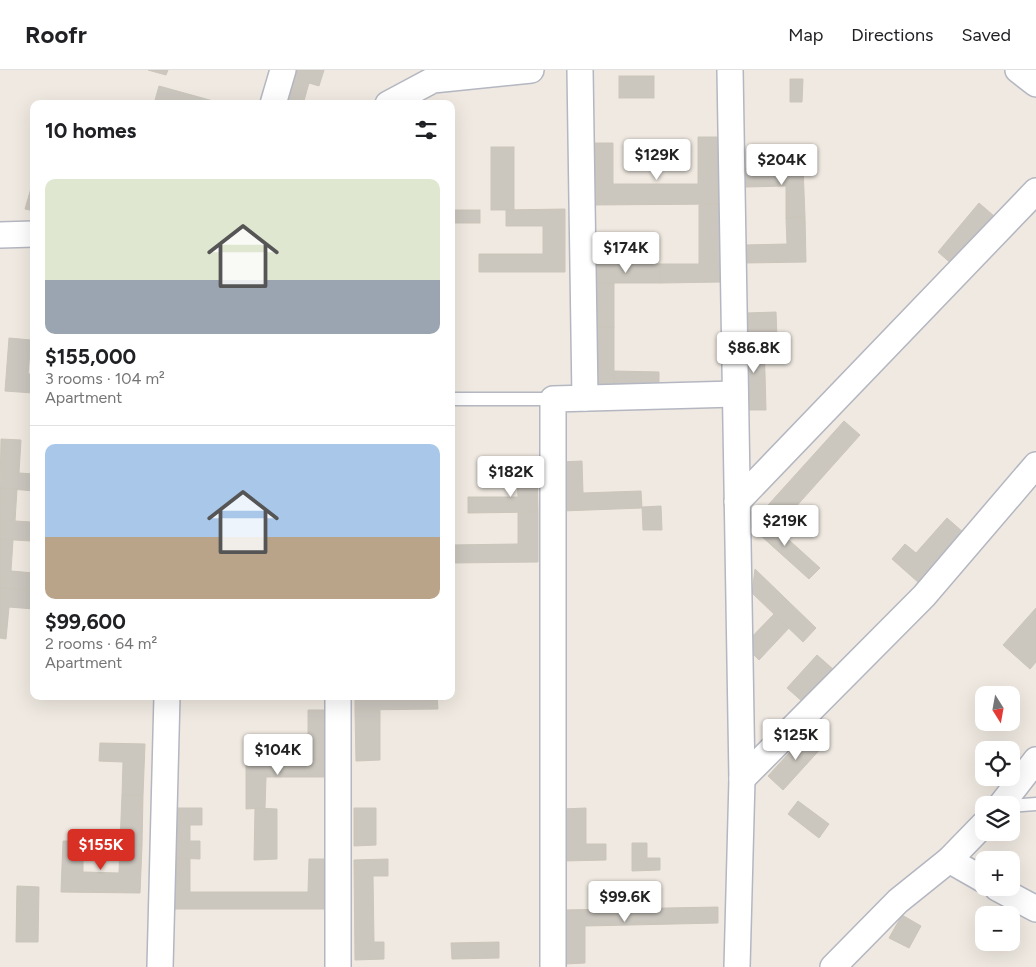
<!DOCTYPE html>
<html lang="en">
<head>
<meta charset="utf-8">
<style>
  :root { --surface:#fff; --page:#f2f2f2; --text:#202124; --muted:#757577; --line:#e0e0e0; --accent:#d93025 }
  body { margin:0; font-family:Figtree,sans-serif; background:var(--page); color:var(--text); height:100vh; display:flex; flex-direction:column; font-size:19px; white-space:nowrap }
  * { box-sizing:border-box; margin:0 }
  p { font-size:16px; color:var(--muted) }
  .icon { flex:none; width:28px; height:28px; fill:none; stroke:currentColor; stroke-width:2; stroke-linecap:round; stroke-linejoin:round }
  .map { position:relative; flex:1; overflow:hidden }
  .sheet { position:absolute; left:30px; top:30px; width:425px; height:600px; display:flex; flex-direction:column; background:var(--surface); border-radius:10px; box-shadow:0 5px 20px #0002 }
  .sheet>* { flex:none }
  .needle { width:32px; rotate:169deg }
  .fabs { position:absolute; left:975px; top:616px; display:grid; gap:10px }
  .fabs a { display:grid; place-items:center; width:45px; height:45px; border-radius:10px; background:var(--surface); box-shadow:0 5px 20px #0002; font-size:25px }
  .price { position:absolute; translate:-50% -42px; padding:0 11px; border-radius:5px; background:#fff; color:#222; font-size:16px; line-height:32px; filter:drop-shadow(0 1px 2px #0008) }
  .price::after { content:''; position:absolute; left:50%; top:30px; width:15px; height:11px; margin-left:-8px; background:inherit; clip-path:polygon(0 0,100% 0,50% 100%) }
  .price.on { background:var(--accent); color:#fff }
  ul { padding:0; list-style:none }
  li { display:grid; align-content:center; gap:10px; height:265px; padding:0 15px }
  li+li { border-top:1px solid var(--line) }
  li span { display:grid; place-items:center; height:155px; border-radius:10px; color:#555 }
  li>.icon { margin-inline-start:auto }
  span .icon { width:90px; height:90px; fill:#fffc; stroke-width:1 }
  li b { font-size:21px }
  h2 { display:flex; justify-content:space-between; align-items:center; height:60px; padding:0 15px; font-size:21px }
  header { display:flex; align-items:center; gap:30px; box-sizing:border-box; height:70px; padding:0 25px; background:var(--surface); border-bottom:1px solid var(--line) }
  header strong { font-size:24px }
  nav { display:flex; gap:28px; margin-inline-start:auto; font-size:18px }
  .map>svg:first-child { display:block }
  .building { fill:#cbc7bf; stroke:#cbc5ba }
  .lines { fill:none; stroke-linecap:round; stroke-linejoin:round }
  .service-casing { stroke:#b4b7c1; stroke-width:15 }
  .minor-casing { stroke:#b4b7c1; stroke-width:28 }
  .service { stroke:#fff; stroke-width:12 }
  .minor { stroke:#fff; stroke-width:25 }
</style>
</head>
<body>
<header>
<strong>Roofr</strong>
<nav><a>Map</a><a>Directions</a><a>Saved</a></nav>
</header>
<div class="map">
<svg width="1036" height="897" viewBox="0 0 1036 897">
  <rect width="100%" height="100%" fill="#efe9e1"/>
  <g class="building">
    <polygon points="148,0 168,0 166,5"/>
    <polygon points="292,0 324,0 319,16 309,13 303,34 283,34"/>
    <rect x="619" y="6" width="35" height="22"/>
    <polygon points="790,9 803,9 802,32 790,32"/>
    <polygon points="159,16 224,34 154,34"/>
    <polygon points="698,67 720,67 720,134 591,135 591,73 613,73 613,114 698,114"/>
    <rect x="491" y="77" width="23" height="63"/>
    <polygon points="803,97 805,147 786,148 786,116 746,117 746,98"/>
    <polygon points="34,108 34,141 25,139"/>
    <polygon points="979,133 994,146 953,195 938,182"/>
    <polygon points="720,134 721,212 660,213 660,194 699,194 699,135"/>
    <polygon points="565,139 565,202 479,202 479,184 543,184 543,156 506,156 506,140"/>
    <rect x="451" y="140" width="29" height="13"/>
    <polygon points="805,147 806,192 745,193 745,175 787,174 786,148"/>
    <rect x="592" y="194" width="68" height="19"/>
    <rect x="592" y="213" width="22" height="44"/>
    <polygon points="776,242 777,269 747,269 746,243"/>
    <rect x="592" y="257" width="22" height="63"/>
    <polygon points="9,268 31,270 28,304 34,304 33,323 5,321"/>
    <polygon points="743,269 764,269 766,340 745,340"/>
    <polygon points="614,301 659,302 659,320 614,320"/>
    <polygon points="844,351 860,365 776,459 760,444"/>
    <polygon points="1,369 21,370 19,403 34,404 34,421 0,418"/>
    <polygon points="582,391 583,423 641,421 642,438 562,441 561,392"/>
    <polygon points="517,400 537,400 538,442 468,443 468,427 518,427"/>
    <polygon points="0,418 17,419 15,451 31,452 30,471 0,469"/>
    <polygon points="661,436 662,460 643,460 642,437"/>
    <polygon points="538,442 538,492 451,493 451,475 518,474 518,443"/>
    <polygon points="760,444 820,498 809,509 750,456"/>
    <polygon points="947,448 964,463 919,513 892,489 905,474 916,483"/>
    <polygon points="0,469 13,470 11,501 34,503 34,521 0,518"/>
    <polygon points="755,499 816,558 803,572 752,523"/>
    <polygon points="0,518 34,521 34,539 9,537 6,569 0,568"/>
    <polygon points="1036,538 1036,592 1030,599 1003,575"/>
    <polygon points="774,544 789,558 759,590 744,575"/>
    <polygon points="817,585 834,600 804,633 787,618"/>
    <polygon points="355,626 437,626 438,639 355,640"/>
    <polygon points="308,640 330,640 329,690 290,689 290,672 308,672"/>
    <polygon points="355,640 380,640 380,690 356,691"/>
    <polygon points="809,661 824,675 783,720 768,706"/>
    <polygon points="100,673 145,674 143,725 122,725 123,692 99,691"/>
    <polygon points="246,690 329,690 329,707 266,707 265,738 246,739"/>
    <polygon points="122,725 143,725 142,775 120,774"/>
    <polygon points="798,731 829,754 819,768 788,744"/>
    <polygon points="175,738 202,738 202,755 190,755 190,771 200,771 200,789 174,788"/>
    <polygon points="255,738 277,739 277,789 254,790"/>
    <polygon points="354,738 376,738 376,775 354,776"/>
    <polygon points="586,738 586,774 606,774 606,790 563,791 562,739"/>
    <polygon points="63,771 83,771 83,802 119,803 120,774 142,775 140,823 61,822"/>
    <polygon points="632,773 647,773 647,788 660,788 660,800 632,801"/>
    <polygon points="174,788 190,789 190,822 308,822 309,789 327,789 327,839 174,839"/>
    <polygon points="388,789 388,806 373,806 374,872 384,872 384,889 355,890 354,790"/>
    <polygon points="17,816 39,817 38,872 16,872"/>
    <polygon points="718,837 718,853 585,856 585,893 565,894 564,840"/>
    <polygon points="902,845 921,856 909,878 889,868"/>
    <polygon points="499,872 499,888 452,889 451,873"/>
  </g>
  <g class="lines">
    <g class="service-casing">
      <g id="service">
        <polyline points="451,329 553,329"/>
        <polyline points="1011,736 1036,734"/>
      </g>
    </g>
    <g class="minor-casing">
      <g id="minor">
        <polyline points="580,0 585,328"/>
        <polyline points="730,0 742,709 737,897"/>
        <polyline points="1018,0 1036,14"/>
        <polyline points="273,34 283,0"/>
        <polyline points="388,34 433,10 531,0"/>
        <polyline points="0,165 34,164"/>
        <polyline points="737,432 1036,121"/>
        <polyline points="742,709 924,526 1036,395"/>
        <polyline points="1001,735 1036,690"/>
        <polyline points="949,790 984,810"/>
        <polyline points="997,818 1036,839"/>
        <polyline points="160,897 167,626"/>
        <polyline points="338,897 338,626"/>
        <polyline points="553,897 553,329 735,324"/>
        <polyline points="833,897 898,831 949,790 984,754"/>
      </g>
    </g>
    <use href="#service" class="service"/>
    <use href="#minor" class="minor"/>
  </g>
</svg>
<div class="fabs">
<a><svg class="needle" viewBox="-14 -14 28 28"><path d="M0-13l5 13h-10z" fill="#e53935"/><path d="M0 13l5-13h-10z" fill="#757577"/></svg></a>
<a><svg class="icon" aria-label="locate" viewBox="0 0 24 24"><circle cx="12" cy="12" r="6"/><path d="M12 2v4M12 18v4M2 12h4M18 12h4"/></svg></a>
<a><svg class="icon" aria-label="layers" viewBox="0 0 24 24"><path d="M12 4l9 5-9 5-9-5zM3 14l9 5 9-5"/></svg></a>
<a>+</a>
<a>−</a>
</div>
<b class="price" style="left:657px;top:111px">$129K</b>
<b class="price" style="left:782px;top:116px">$204K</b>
<b class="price" style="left:626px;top:204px">$174K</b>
<b class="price" style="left:754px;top:304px">$86.8K</b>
<b class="price" style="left:511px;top:428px">$182K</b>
<b class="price" style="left:785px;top:477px">$219K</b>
<b class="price" style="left:796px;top:691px">$125K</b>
<b class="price" style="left:278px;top:706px">$104K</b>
<b class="price on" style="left:101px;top:801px">$155K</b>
<b class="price" style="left:625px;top:853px">$99.6K</b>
<section class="sheet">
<h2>10 homes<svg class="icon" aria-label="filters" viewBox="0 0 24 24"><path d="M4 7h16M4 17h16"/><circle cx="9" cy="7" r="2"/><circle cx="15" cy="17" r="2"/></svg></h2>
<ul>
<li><span style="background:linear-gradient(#dfe7d0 65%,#9aa5b1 0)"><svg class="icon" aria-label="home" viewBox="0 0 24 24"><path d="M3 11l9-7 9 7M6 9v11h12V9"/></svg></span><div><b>$155,000</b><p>3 rooms · 104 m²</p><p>Apartment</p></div></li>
<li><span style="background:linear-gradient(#a9c7e8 60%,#b9a48a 0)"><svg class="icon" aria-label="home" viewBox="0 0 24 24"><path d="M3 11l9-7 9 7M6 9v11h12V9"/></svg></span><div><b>$99,600</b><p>2 rooms · 64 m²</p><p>Apartment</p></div></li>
</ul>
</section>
</div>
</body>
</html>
